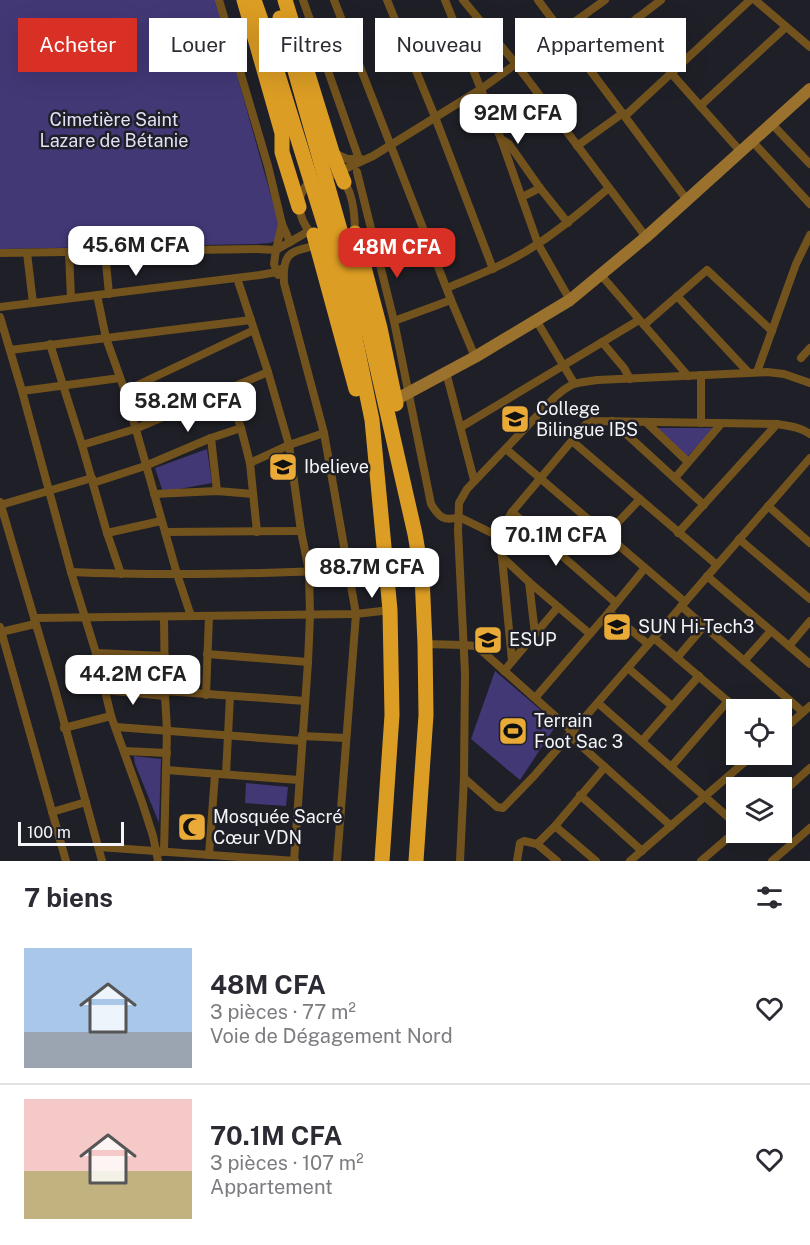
<!DOCTYPE html>
<html lang="fr">
<head>
<meta charset="utf-8">
<style>
  :root { --surface:#fff; --page:#f7f7f7; --text:#2b2b33; --muted:#7c7c81; --line:#e1e1e2; --accent:#d93025 }
  body { margin:0; font-family:"Public Sans",sans-serif; background:var(--page); color:var(--text); height:100vh; display:flex; flex-direction:column; font-size:22px; white-space:nowrap }
  * { box-sizing:border-box; margin:0 }
  p { font-size:20px; color:var(--muted) }
  .icon { flex:none; width:33px; height:33px; fill:none; stroke:currentColor; stroke-width:2; stroke-linecap:round; stroke-linejoin:round }
  .map { position:relative; height:861px; overflow:hidden }
  .side { display:flex; flex-direction:column; background:var(--surface); flex:1 }
  .side>* { flex:none }
  .hud { position:absolute; left:18px; top:18px; width:774px; height:54px; display:flex; gap:12px }
  .tools { position:absolute; left:726px; top:699px; display:grid; gap:12px }
  .tools a { display:grid; place-items:center; width:66px; height:66px; border-radius:0px; background:var(--surface); box-shadow:0 6px 24px #0002; font-size:30px }
  .scale { position:absolute; left:18px; bottom:15px; width:106px; box-sizing:border-box; padding-left:6px; border:3px solid #f4f4fa; border-top:0; font-size:16px; line-height:21px; white-space:nowrap; color:#f4f4fa; -webkit-text-stroke:4px #1f1f27; paint-order:stroke }
  .price { position:absolute; translate:-50% -51px; padding:0 14px; border-radius:12px; background:#fff; color:#222; font-size:20px; line-height:39px; filter:drop-shadow(0 2px 3px #0008) }
  .price::after { content:''; position:absolute; left:50%; top:36px; width:18px; height:14px; margin-left:-9px; background:inherit; clip-path:polygon(0 0,100% 0,50% 100%) }
  .price.selected { background:var(--accent); color:#fff }
  ul { padding:0; list-style:none }
  li { display:flex; align-items:center; gap:18px; height:150px; padding:0 24px }
  li+li { border-top:2px solid var(--line) }
  li span { display:grid; place-items:center; flex:none; width:168px; height:120px; border-radius:0px; color:#555 }
  li>.icon { margin-inline-start:auto }
  span .icon { width:72px; height:72px; fill:#fffc; stroke-width:1 }
  li b { font-size:26px }
  h2 { display:flex; justify-content:space-between; align-items:center; height:72px; padding:0 24px; font-size:26px }
  .chip { padding:0 21px; border-radius:0px; background:var(--surface); box-shadow:0 6px 24px #0002; font-size:21px; line-height:54px }
  .chip.selected { background:var(--accent); color:#fff }
  .map>svg:first-child { display:block }
  .green { fill:#423876 }
  .lines { fill:none; stroke-linecap:round; stroke-linejoin:round }
  .street { stroke:#73531d; stroke-width:8 }
  .secondary { stroke:#9a722e; stroke-width:12 }
  .highway { stroke:#dc9d24; stroke-width:15 }
  .highway-bridge { stroke:#dc9d24; stroke-width:15 }
  .labels { text-anchor:middle; stroke-width:5; stroke-linejoin:round; paint-order:stroke }
  .park-label { font-size:18px; fill:#e1e0f6; stroke:#1f1f27 }
  .poi-label { font-size:18px; fill:#f4f4fa; stroke:#1f1f27; text-anchor:start }
</style>
</head>
<body>
<div class="map">
<svg width="810" height="861" viewBox="0 0 810 861">
  <rect width="100%" height="100%" fill="#1f1f27"/>
  <g class="green">
    <polygon points="0,0 216,0 276,214 278,224 275,241 270,243 256,244 0,249"/>
    <polygon points="653,428 714,428 687,457"/>
    <polygon points="207,449 212,483 163,492 155,468"/>
    <polygon points="495,671 557,724 520,780 471,739"/>
    <polygon points="134,756 161,759 159,823 135,764"/>
    <polygon points="246,783 288,787 286,806 245,803"/>
  </g>
  <g class="lines">
    <g class="street">
      <polyline points="219,0 268,166 282,224 290,242"/>
      <polyline points="303,0 359,159"/>
      <polyline points="334,0 451,300 475,357"/>
      <polyline points="387,0 435,117 493,269"/>
      <polyline points="445,0 501,139 538,244 570,300"/>
      <polyline points="463,0 516,64 646,237"/>
      <polyline points="538,0 687,200"/>
      <polyline points="755,0 810,47"/>
      <polyline points="637,18 678,66"/>
      <polyline points="605,43 661,0"/>
      <polyline points="671,73 741,152"/>
      <polyline points="700,106 786,27"/>
      <polyline points="625,116 750,0"/>
      <polyline points="772,124 810,164"/>
      <polyline points="501,139 509,144 540,188 568,223"/>
      <polyline points="752,141 810,204"/>
      <polyline points="577,146 623,113"/>
      <polyline points="334,153 347,159 361,159"/>
      <path d="M357 172 394 321 431 504C439 517 444 522 459 517L498 536"/>
      <polyline points="336,173 373,156 481,89 605,0"/>
      <path d="M334 174C353 182 355 215 355 233L347 238 325 243C320 240 314 236 310 232 299 219 294 197 308 184 313 179 326 176 334 174Z"/>
      <polyline points="522,197 540,188"/>
      <path d="M318 245C291 252 282 251 284 283L324 433 356 614 337 861"/>
      <polyline points="69,252 71,298"/>
      <polyline points="105,252 109,294"/>
      <polyline points="0,253 256,249 276,250 282,224"/>
      <polyline points="27,253 33,303"/>
      <polyline points="278,275 274,264 276,250 309,231"/>
      <polyline points="601,275 688,376"/>
      <polyline points="237,278 268,372 289,445 301,531 309,571 310,615 308,662 294,861"/>
      <path d="M447 288C478 275 510 263 539 243 564 227 586 207 609 188"/>
      <polyline points="97,295 106,338 125,391 177,574 191,616"/>
      <polyline points="677,296 748,372"/>
      <polyline points="0,307 260,275 277,272 283,268"/>
      <polyline points="0,317 22,391 71,572 96,653 111,716 142,802 153,836 158,861"/>
      <polyline points="536,320 574,383"/>
      <polyline points="394,321 451,300"/>
      <polyline points="644,325 707,270 772,331"/>
      <polyline points="602,342 624,368 630,379"/>
      <polyline points="50,344 82,445 107,533 121,574"/>
      <polyline points="10,350 251,320"/>
      <polyline points="801,358 810,348"/>
      <polyline points="446,372 474,480"/>
      <polyline points="757,372 796,264 810,235"/>
      <polyline points="701,375 701,423"/>
      <polyline points="228,389 241,428 250,463 257,532"/>
      <polyline points="22,391 120,378"/>
      <polyline points="125,391 254,330"/>
      <polyline points="612,421 704,505"/>
      <polyline points="646,422 688,462"/>
      <polyline points="461,427 639,320"/>
      <polyline points="211,438 217,491"/>
      <polyline points="572,441 717,565"/>
      <polyline points="82,445 135,429 268,372"/>
      <polyline points="506,449 685,602"/>
      <polyline points="250,463 289,445 324,433"/>
      <polyline points="675,478 721,424"/>
      <polyline points="93,483 145,466 211,438 241,428"/>
      <polyline points="154,494 217,491 253,494"/>
      <polyline points="0,502 53,682 102,861"/>
      <polyline points="1,505 92,478"/>
      <polyline points="768,506 810,543"/>
      <polyline points="512,512 616,603"/>
      <polyline points="165,532 301,531"/>
      <polyline points="107,533 161,521"/>
      <polyline points="678,533 777,424"/>
      <polyline points="606,535 640,499"/>
      <polyline points="739,539 810,599"/>
      <polyline points="502,557 529,582 590,634"/>
      <path d="M71 572C163 576 256 574 348 570"/>
      <polyline points="707,576 810,664"/>
      <polyline points="529,582 535,634"/>
      <polyline points="681,606 803,712"/>
      <polyline points="609,612 648,644"/>
      <polyline points="164,617 165,696 167,730 164,852"/>
      <polyline points="34,618 356,614 390,610"/>
      <polyline points="0,627 66,861"/>
      <polyline points="1,632 35,624"/>
      <polyline points="654,638 738,710"/>
      <polyline points="425,644 463,645 475,646 482,651 573,732"/>
      <polyline points="789,646 810,621"/>
      <polyline points="96,653 165,656"/>
      <polyline points="207,654 308,662"/>
      <polyline points="677,658 704,626"/>
      <path d="M512 661 502 557 498 536 512 512 586 424 592 421 777 424C789 426 800 427 810 434"/>
      <polyline points="744,661 771,631"/>
      <polyline points="628,668 672,706"/>
      <polyline points="504,671 558,607"/>
      <polyline points="104,690 165,696"/>
      <polyline points="165,691 305,701"/>
      <polyline points="206,695 209,616"/>
      <polyline points="535,698 609,612 645,568"/>
      <polyline points="598,703 736,824"/>
      <polyline points="116,727 302,741"/>
      <polyline points="64,728 111,716"/>
      <polyline points="782,731 810,706"/>
      <polyline points="569,735 671,826"/>
      <polyline points="302,736 346,738"/>
      <polyline points="642,741 699,676"/>
      <polyline points="124,751 167,753"/>
      <polyline points="671,767 728,701"/>
      <polyline points="166,770 299,780"/>
      <polyline points="226,774 230,696"/>
      <polyline points="464,778 497,807 503,808 534,776 810,458"/>
      <polyline points="782,793 810,768"/>
      <polyline points="580,795 642,851"/>
      <polyline points="52,812 86,802"/>
      <polyline points="555,826 596,861"/>
      <polyline points="537,844 555,826 605,767"/>
      <polyline points="99,847 295,861"/>
      <polyline points="209,855 215,774"/>
      <path d="M460 861 464 778 465 673 458 531 459 503 467 489 553 399C571 382 575 383 598 380L767 372 784 374 810 383"/>
      <polyline points="517,861 520,843 524,841 537,844 557,861"/>
      <polyline points="630,861 754,754"/>
      <polyline points="701,861 736,831"/>
      <polyline points="772,861 810,828"/>
    </g>
    <polyline class="secondary" points="395,400 475,357 570,300 646,237 810,89"/>
    <g class="highway">
      <polyline points="244,0 282,133 282,152 299,207"/>
      <polyline points="254,0 262,23"/>
      <polyline points="285,0 332,152 344,182"/>
      <polyline points="355,233 380,328 396,404"/>
      <polyline points="314,235 356,389"/>
      <polyline points="354,332 372,420 390,610 392,715 382,861"/>
      <polyline points="369,332 415,534 422,575 425,644 426,715 416,861"/>
    </g>
    <g class="highway-bridge">
      <polyline points="280,18 369,332"/>
      <polyline points="262,23 328,236 354,332"/>
    </g>
  </g>
  <defs>
    <g id="school-square" transform="scale(1.5)"><rect x="-9" y="-9" width="18" height="18" rx="4" fill="#eaaa38" stroke="#1f1f27"/><path d="M0-5L7-2L0 1L-7-2ZM-4 1L0 2.5L4 1V4Q0 6-4 4Z" fill="#111"/></g>
    <g id="university-square" transform="scale(1.5)"><rect x="-9" y="-9" width="18" height="18" rx="4" fill="#eaaa38" stroke="#1f1f27"/><path d="M0-5L7-2L0 1L-7-2ZM-4 1L0 2.5L4 1V4Q0 6-4 4Z" fill="#111"/></g>
    <g id="stadium-square" transform="scale(1.5)"><rect x="-9" y="-9" width="18" height="18" rx="4" fill="#eaaa38" stroke="#1f1f27"/><path d="M0-5a6.5 5 0 1 0 0 10a6.5 5 0 1 0 0-10ZM-3.5-1.8h7v3.6h-7Z" fill="#111"/></g>
    <g id="mosque-square" transform="scale(1.5)"><rect x="-9" y="-9" width="18" height="18" rx="4" fill="#eaaa38" stroke="#1f1f27"/><path d="M3.5-4.9A6 6 0 1 0 3.5 4.9A5 5 0 1 1 3.5-4.9Z" fill="#111"/></g>
  </defs>
  <g fill-rule="evenodd">
    <use href="#school-square" x="515" y="419"/>
    <use href="#school-square" x="283" y="467"/>
    <use href="#university-square" x="617" y="627"/>
    <use href="#university-square" x="488" y="640"/>
    <use href="#stadium-square" x="513" y="731"/>
    <use href="#mosque-square" x="192" y="827"/>
  </g>
  <g class="labels">
    <g class="park-label">
      <text x="114" y="126">Cimetière Saint<tspan x="114" dy="21">Lazare de Bétanie</tspan></text>
    </g>
    <g class="poi-label">
      <text x="536" y="415">College<tspan x="536" dy="21">Bilingue IBS</tspan></text>
      <text x="304" y="473">Ibelieve</text>
      <text x="638" y="633">SUN Hi-Tech3</text>
      <text x="509" y="646">ESUP</text>
      <text x="534" y="727">Terrain<tspan x="534" dy="21">Foot Sac 3</tspan></text>
      <text x="213" y="823">Mosquée Sacré<tspan x="213" dy="21">Cœur VDN</tspan></text>
    </g>
  </g>
</svg>
<div class="tools">
<a><svg class="icon" aria-label="locate" viewBox="0 0 24 24"><circle cx="12" cy="12" r="6"/><path d="M12 2v4M12 18v4M2 12h4M18 12h4"/></svg></a>
<a><svg class="icon" aria-label="layers" viewBox="0 0 24 24"><path d="M12 4l9 5-9 5-9-5zM3 14l9 5 9-5"/></svg></a>
</div>
<div class="scale">100 m</div>
<b class="price" style="left:518px;top:145px">92M CFA</b>
<b class="price" style="left:136px;top:277px">45.6M CFA</b>
<b class="price selected" style="left:397px;top:279px">48M CFA</b>
<b class="price" style="left:188px;top:433px">58.2M CFA</b>
<b class="price" style="left:556px;top:567px">70.1M CFA</b>
<b class="price" style="left:372px;top:599px">88.7M CFA</b>
<b class="price" style="left:133px;top:706px">44.2M CFA</b>
<div class="hud">
<a class="chip selected">Acheter</a>
<a class="chip">Louer</a>
<a class="chip">Filtres</a>
<a class="chip">Nouveau</a>
<a class="chip">Appartement</a>
</div>
</div>
<section class="side">
<h2>7 biens<svg class="icon" aria-label="filters" viewBox="0 0 24 24"><path d="M4 7h16M4 17h16"/><circle cx="9" cy="7" r="2"/><circle cx="15" cy="17" r="2"/></svg></h2>
<ul>
<li><span style="background:linear-gradient(#a9c7e8 70%,#9aa5b1 0)"><svg class="icon" aria-label="home" viewBox="0 0 24 24"><path d="M3 11l9-7 9 7M6 9v11h12V9"/></svg></span><div><b>48M CFA</b><p>3 pièces · 77 m²</p><p>Voie de Dégagement Nord</p></div><svg class="icon" aria-label="heart" viewBox="0 0 24 24"><path d="M12 20l-8-8c-3-5 5-10 8-4 3-6 11-1 8 4z"/></svg></li>
<li><span style="background:linear-gradient(#f6c9c9 60%,#c2b280 0)"><svg class="icon" aria-label="home" viewBox="0 0 24 24"><path d="M3 11l9-7 9 7M6 9v11h12V9"/></svg></span><div><b>70.1M CFA</b><p>3 pièces · 107 m²</p><p>Appartement</p></div><svg class="icon" aria-label="heart" viewBox="0 0 24 24"><path d="M12 20l-8-8c-3-5 5-10 8-4 3-6 11-1 8 4z"/></svg></li>
</ul>
</section>
</body>
</html>
